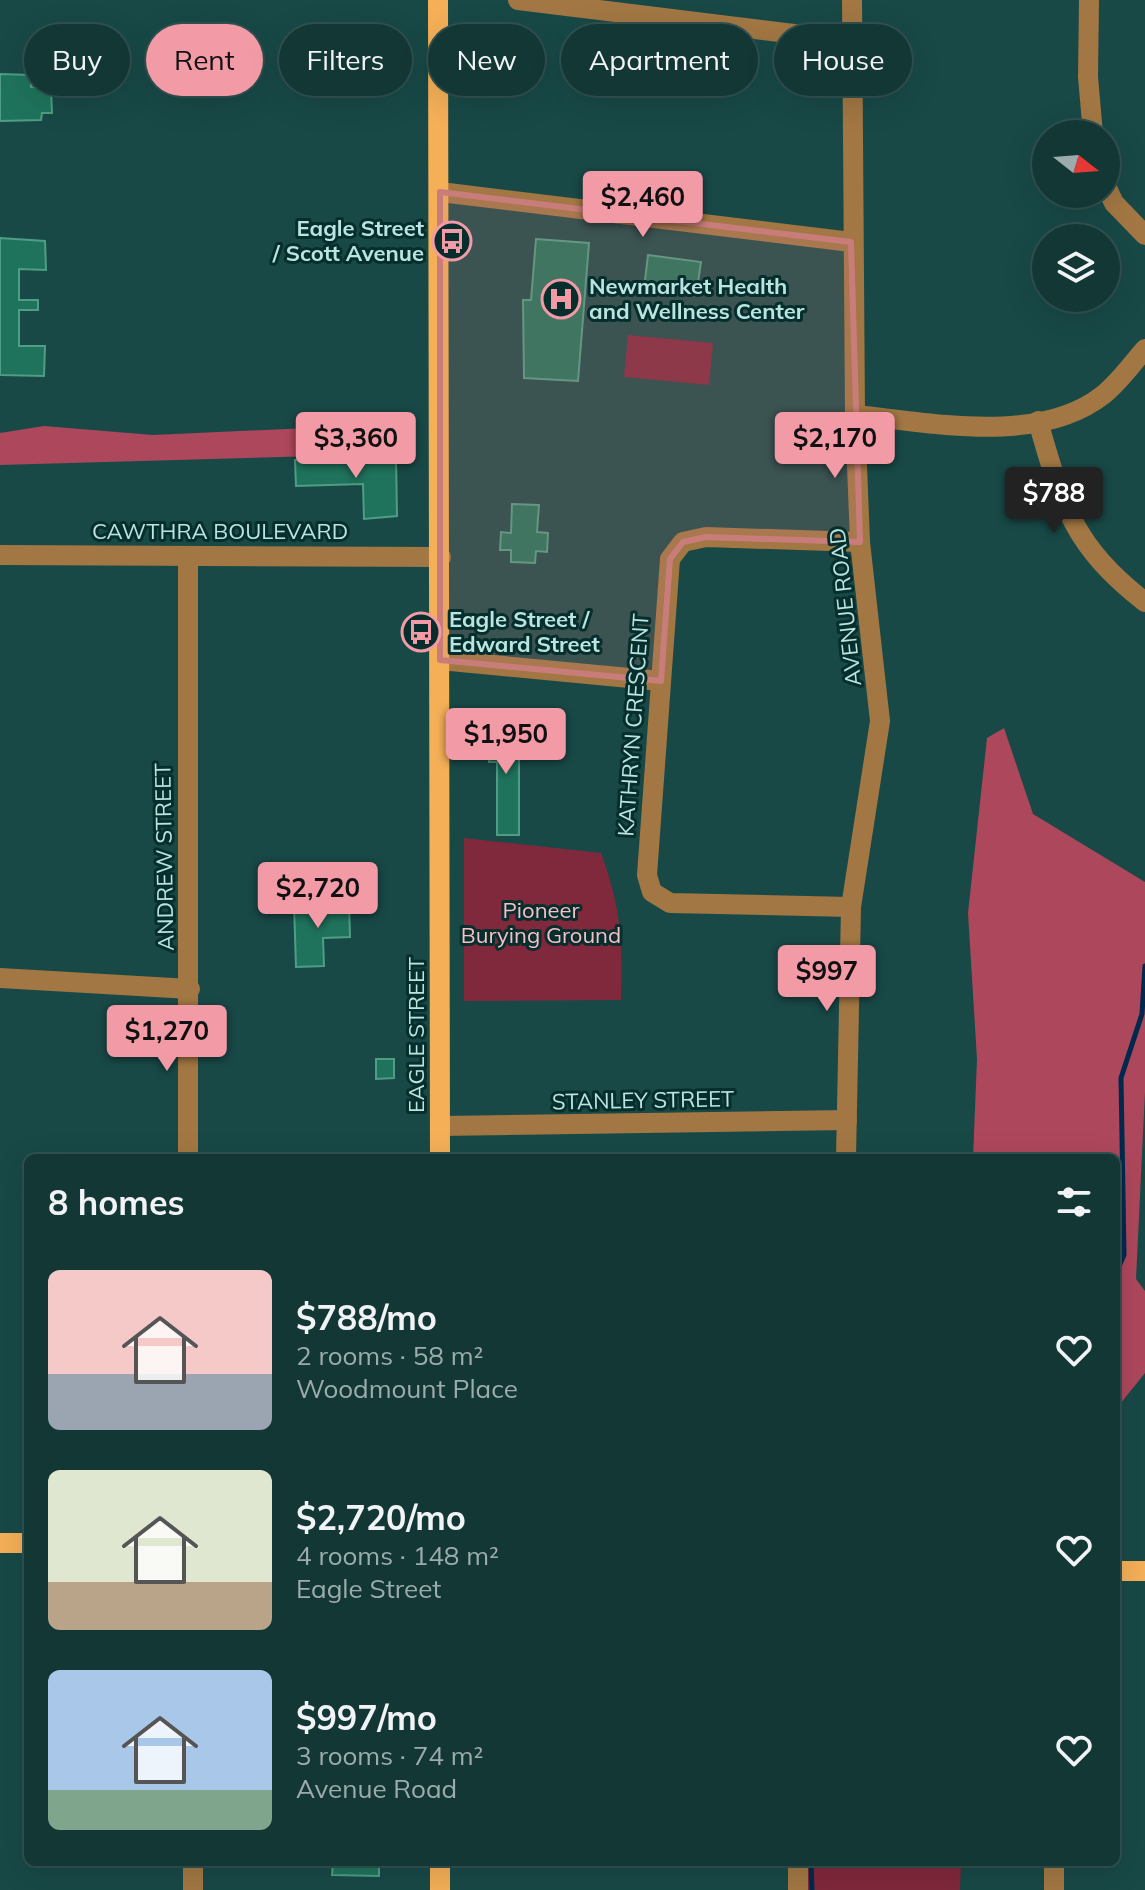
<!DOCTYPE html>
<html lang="en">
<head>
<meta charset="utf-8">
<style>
  :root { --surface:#123735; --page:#1f4241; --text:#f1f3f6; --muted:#9cacad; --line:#315150; --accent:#f39aa7 }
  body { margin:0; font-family:Mulish,sans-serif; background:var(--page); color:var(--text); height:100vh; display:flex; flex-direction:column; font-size:30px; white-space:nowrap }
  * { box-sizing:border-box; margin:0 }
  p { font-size:26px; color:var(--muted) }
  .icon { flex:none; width:44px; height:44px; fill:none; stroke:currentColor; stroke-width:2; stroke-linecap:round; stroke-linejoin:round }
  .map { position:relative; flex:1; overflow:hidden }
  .details { position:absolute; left:24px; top:1154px; width:1096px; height:712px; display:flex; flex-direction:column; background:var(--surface); border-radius:12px; box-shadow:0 8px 32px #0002,0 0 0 2px var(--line) }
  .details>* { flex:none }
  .banner { position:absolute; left:24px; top:24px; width:1098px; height:72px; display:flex; gap:16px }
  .needle { width:52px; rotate:107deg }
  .buttons { position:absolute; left:1032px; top:120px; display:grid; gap:16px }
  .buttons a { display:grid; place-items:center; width:88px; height:88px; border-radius:50%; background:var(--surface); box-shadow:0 8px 32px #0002,0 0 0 2px var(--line); font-size:40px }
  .price { position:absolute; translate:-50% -68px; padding:0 18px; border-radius:8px; background:var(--accent); color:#111; font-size:26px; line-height:52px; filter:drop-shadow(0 2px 4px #0008) }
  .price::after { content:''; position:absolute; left:50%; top:48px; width:24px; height:18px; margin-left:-12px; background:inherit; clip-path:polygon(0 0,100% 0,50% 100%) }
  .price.selected { background:#222; color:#fff }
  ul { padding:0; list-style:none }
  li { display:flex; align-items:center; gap:24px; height:200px; padding:0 24px }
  li span { display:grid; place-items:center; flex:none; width:224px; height:160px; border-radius:12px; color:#555 }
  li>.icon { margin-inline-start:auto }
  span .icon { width:96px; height:96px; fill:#fffc; stroke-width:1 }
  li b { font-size:34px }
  h2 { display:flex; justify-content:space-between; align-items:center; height:96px; padding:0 24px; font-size:34px }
  .chip { padding:0 28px; border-radius:36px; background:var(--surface); box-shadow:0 8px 32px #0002,0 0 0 2px var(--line); font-size:28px; line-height:72px }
  .chip.selected { background:var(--accent); color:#111 }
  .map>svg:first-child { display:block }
  .green { fill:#80283c }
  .forest { fill:#ad475c }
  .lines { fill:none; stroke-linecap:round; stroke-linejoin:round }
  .stream { stroke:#00294d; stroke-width:5 }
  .building { fill:#1f735c; stroke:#4e9d84; stroke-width:2 }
  .minor { stroke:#a27743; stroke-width:20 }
  .major { stroke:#f4af57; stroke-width:20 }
  .marked { fill:#c97d7b; fill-opacity:0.2; stroke:#c97d7b; stroke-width:6; stroke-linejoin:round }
  .labels { text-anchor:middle; stroke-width:6; stroke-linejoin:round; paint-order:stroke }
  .poi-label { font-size:22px; font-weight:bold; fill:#bae4e0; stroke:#052e2c; text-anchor:start }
  .street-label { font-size:22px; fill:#bae4e0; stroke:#052e2c }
  .park-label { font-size:22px; fill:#f7bfc6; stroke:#052e2c }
</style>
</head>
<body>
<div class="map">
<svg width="1145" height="1890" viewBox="0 0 1145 1890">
  <rect width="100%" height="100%" fill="#184947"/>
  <g class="green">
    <polygon points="628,335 713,343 709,385 624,377"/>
    <path d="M464 838 601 853C621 907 623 943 621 1000L464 1001Z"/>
    <polygon points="793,1862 961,1862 960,1890 792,1890"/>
  </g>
  <g class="forest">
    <polygon points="44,426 153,435 331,427 388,440 388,454 0,465 0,433"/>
    <polygon points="1004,728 1033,814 1145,882 1145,1092 1136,1279 1145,1291 1145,1373 1116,1409 1116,1158 973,1158 977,1059 968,913 987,738"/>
  </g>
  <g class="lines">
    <g class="stream">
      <polyline points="1116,1273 1124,1255 1121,1078 1142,1014 1145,966"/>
      <polyline points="811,1862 812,1890"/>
    </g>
  </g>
  <g class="building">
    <polygon points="0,74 31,75 31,87 51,88 52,113 42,113 41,120 0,121"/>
    <polygon points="0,238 45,241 46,270 19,269 19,300 38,300 38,310 19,310 19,346 45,346 44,376 0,375"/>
    <polygon points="536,239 589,243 578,381 524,378 523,300 531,300"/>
    <polygon points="648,255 701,262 696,296 644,289"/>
    <polygon points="396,456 397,516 364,519 363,484 296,486 295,460"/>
    <polygon points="512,504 539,505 537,532 548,533 547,552 536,551 535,563 511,562 511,550 500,550 501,532 511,533"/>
    <polygon points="489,725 519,725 519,835 497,835 497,762 489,762"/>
    <polygon points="349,903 350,937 323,938 324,966 296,967 294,904"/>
    <polygon points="376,1059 394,1059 394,1078 376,1079"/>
    <polygon points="333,1862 379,1862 379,1876 332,1875"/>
  </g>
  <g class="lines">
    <g class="minor">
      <polyline points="518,0 851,41"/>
      <polyline points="1089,0 1088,77 1093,134"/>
      <polyline points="1106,186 1114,203 1145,235"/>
      <polyline points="440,192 851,242"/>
      <path d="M855 415C929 422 1038 446 1103 395 1119 382 1131 365 1145 349"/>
      <path d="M1038 421C1062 505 1073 546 1145 602"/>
      <polyline points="0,555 441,557"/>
      <polyline points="188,556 188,1158"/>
      <polyline points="440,660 661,681"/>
      <polyline points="851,907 670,903 652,892 647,875 670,559 683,542 706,537 860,542"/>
      <polyline points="0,978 190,989"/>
      <polyline points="440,1126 847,1120"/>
      <polyline points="846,1158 851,907 880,721 860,542 855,415 852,0"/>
      <polyline points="193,1862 193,1890"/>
      <polyline points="1054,1862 1054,1890"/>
      <polyline points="798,1890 798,1862"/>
    </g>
    <g class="major">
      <polyline points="438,0 440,1158"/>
      <polyline points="0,1543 28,1543"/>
      <polyline points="1116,1571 1145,1571"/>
      <polyline points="440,1862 440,1890"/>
    </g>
  </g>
  <path class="marked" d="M440 192 851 242 860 542 706 537 683 542 670 559 661 681 440 660Z"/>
  <defs>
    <g id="bus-ring" transform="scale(2)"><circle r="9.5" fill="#052e2c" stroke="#f39aa7" stroke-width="1.5"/><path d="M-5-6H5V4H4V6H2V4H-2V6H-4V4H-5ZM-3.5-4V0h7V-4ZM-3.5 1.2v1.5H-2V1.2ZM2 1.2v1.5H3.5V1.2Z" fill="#f39aa7"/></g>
    <g id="hospital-ring" transform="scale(2)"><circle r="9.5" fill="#052e2c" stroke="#f39aa7" stroke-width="1.5"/><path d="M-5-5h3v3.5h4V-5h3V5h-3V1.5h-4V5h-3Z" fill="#f39aa7"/></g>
  </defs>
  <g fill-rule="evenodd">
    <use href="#bus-ring" x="452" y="241"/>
    <use href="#hospital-ring" x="561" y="299"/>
    <use href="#bus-ring" x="421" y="632"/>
  </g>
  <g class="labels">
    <g class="poi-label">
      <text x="424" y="236" text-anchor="end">Eagle Street<tspan x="424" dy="25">/ Scott Avenue</tspan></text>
      <text x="589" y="294">Newmarket Health<tspan x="589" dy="25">and Wellness Center</tspan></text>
      <text x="449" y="627">Eagle Street /<tspan x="449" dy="25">Edward Street</tspan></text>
    </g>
    <g class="street-label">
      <text x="220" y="539">CAWTHRA BOULEVARD</text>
      <text transform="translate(845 607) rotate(-96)" y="8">AVENUE ROAD</text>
      <text transform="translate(633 725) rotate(-86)" y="8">KATHRYN CRESCENT</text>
      <text transform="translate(164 857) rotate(-91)" y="8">ANDREW STREET</text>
      <text transform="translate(416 1035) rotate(-90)" y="8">EAGLE STREET</text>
      <text transform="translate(643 1100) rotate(-1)" y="8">STANLEY STREET</text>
    </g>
    <g class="park-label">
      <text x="541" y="918">Pioneer<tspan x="541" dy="25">Burying Ground</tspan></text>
    </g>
  </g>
</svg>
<div class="buttons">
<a><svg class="needle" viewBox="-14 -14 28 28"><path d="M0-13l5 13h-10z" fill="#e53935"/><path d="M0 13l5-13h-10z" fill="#9cacad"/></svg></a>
<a><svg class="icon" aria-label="layers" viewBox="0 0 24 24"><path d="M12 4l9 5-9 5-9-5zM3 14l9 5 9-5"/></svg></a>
</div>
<b class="price" style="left:643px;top:239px">$2,460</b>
<b class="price" style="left:356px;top:480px">$3,360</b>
<b class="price" style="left:835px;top:480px">$2,170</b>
<b class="price selected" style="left:1054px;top:535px">$788</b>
<b class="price" style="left:506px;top:776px">$1,950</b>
<b class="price" style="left:318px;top:930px">$2,720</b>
<b class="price" style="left:827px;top:1013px">$997</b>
<b class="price" style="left:167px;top:1073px">$1,270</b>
<div class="banner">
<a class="chip">Buy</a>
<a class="chip selected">Rent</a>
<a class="chip">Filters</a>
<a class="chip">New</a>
<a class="chip">Apartment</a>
<a class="chip">House</a>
</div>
<section class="details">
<h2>8 homes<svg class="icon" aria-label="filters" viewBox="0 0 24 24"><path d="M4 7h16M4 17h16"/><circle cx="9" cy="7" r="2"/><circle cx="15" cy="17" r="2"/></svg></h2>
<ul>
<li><span style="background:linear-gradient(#f6c9c9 65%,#9aa5b1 0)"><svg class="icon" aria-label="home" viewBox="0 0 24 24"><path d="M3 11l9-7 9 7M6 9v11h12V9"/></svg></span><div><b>$788/mo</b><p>2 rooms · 58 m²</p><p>Woodmount Place</p></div><svg class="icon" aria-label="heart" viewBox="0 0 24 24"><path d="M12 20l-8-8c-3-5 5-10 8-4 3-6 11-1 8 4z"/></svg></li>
<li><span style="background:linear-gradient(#dfe7d0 70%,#b9a48a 0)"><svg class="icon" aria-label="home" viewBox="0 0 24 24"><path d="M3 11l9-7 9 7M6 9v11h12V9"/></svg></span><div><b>$2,720/mo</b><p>4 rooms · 148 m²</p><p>Eagle Street</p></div><svg class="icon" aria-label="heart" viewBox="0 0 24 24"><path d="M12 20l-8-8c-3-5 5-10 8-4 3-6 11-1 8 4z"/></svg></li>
<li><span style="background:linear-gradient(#a9c7e8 75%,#7fa58c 0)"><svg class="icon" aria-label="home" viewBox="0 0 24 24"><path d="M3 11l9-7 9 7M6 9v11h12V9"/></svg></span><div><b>$997/mo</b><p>3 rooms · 74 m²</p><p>Avenue Road</p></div><svg class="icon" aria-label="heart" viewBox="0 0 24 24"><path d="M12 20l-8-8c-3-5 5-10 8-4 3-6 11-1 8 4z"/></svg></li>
</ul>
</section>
</div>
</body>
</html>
